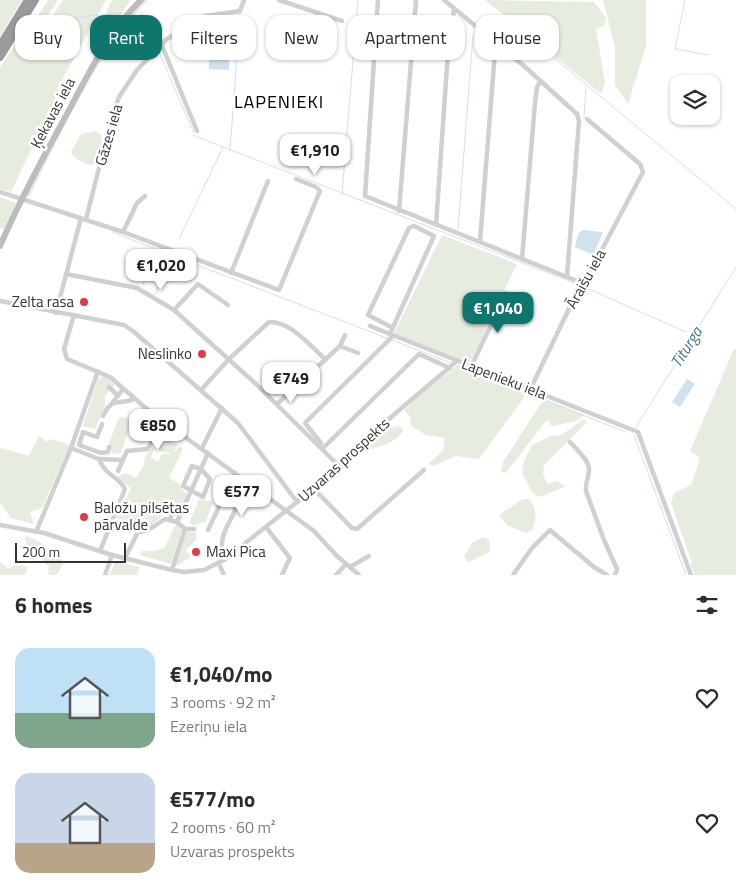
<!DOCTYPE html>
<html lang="en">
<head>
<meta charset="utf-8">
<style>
  :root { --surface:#fff; --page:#f2f2f3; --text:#2b2b33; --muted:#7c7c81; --accent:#0f766e }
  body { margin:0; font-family:"Titillium Web",sans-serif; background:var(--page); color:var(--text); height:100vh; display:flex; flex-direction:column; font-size:19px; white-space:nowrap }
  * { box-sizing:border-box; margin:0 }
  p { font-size:16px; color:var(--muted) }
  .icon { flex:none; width:28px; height:28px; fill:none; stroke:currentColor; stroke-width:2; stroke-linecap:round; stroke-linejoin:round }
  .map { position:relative; height:575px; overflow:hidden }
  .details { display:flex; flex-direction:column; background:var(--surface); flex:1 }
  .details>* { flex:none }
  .top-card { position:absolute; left:15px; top:15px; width:706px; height:45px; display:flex; gap:10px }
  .fabs { position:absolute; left:670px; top:75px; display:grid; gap:10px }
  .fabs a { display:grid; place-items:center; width:50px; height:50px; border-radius:10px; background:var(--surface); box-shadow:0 1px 4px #0004; font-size:25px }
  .scale { position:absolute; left:15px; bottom:12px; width:111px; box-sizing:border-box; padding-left:5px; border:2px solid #333; border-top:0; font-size:14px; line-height:18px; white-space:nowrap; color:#333; -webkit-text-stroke:4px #fff; paint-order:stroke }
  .price { position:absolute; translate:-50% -42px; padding:0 11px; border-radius:10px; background:#fff; color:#222; font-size:16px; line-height:32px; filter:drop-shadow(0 1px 2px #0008) }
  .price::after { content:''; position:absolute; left:50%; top:30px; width:15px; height:11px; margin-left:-8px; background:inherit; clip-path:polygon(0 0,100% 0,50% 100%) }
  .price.selected { background:var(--accent); color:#fff }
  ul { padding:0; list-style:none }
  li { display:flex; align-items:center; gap:15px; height:125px; padding:0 15px }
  li span { display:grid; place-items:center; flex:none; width:140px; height:100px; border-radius:15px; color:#555 }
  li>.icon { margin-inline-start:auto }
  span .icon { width:60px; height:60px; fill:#fffc; stroke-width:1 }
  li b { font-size:21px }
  h2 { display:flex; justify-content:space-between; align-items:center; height:60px; padding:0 15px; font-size:21px }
  .chip { padding:0 18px; border-radius:15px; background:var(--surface); box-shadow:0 1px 4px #0004; font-size:18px; line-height:45px }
  .chip.selected { background:var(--accent); color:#fff }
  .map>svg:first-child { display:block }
  .green { fill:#e6ecdf }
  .water { fill:#cfe2ee }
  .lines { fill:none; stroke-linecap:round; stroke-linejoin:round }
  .stream { stroke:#cfe2ee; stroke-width:1 }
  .pedestrian { stroke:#d0d0d0; stroke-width:3 }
  .minor { stroke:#d0d0d0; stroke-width:4.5 }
  .secondary { stroke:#bdbdbd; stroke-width:6 }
  .motorway { stroke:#9a9a9a; stroke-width:8 }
  .poi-dot { fill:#e63946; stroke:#fff; stroke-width:2 }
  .labels { text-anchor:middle; stroke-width:5; stroke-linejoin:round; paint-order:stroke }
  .street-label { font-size:15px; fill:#333; stroke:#fff }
  .poi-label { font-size:15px; fill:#333; stroke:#fff; text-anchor:end }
  .water-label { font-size:16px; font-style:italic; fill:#3f7597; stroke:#fff }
  .quarter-label { font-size:18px; letter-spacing:1px; fill:#000; stroke:#fff }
</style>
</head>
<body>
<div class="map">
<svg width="736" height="575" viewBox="0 0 736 575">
  <rect width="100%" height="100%" fill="#fff"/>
  <g class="green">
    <polygon points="0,0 22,0 0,37"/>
    <polygon points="48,0 58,0 45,21 51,18 63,0 106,0 57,89 59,90 11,192 0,189 0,68 23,32 25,36"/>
    <polygon points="112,0 131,0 109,30 100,27"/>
    <path d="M143 0H148C97 53 61 133 28 199L27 196C61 129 94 58 143 0Z"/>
    <polygon points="485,0 594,2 606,18 604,26 596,29 605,83 601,94"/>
    <polygon points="603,0 646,0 646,46 628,104 615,85 615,47"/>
    <path d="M96 131 102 136 97 164C89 167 75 160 71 152L81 134Z"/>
    <polygon points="0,197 16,203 4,229 0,228"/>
    <polygon points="442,235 517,264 500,299 495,303 480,344 469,363 394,333"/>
    <polygon points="734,349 736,350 736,575 696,575 671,503 674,493 691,485 700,458 690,451"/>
    <polygon points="458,365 528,392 479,459 456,456 434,466 430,465 429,463 443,451 445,438 426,435 411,426 410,417 404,410 429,387"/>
    <polygon points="104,375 115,385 105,396 105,406 95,429 83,426 98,379"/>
    <polygon points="544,399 585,415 576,421 553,426 549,424 550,420 545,422 508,470 505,473 501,472 503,462"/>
    <polygon points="119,417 129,418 132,422 120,454 112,453 109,443"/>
    <polygon points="584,419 587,422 544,465 543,474 547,484 557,481 566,486 540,497 532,492 522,473 524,461 532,445 551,436 561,435"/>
    <path d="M400 426 403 431C392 448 373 445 357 456L354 455 385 429Z"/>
    <polygon points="166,434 174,438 172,442 178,445 173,454 180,446 183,449 169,478 180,484 182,490 187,494 177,517 164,514 149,528 133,527 117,518 131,488 117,477 125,473 136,478 144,465 145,457 151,447 154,449 151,458 158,462 162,454 172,454 158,450"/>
    <polygon points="39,436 47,442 52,439 70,445 42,508 30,512 34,524 11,518 0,502 0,451 1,448 29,456"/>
    <polygon points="199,499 213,502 206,521 192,526 190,521"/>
    <path d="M523 499H528C538 508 536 518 532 530L526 533 507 525 499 515Z"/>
    <polygon points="176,524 182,530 171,564 140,555 142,551 155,551 165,547"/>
    <polygon points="186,532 196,532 196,540 186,550 191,557 178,565 176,564"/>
    <polygon points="27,536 41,543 64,562 57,575 48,575 49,566 28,546 24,538"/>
    <polygon points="483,537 489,540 490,552 468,562 464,557 472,543"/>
    <polygon points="0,562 8,568 20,565 27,567 26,573 22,575 0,575"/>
    <polygon points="115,562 140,567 137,575 110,575"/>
  </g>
  <g class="water">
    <polygon points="209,58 229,58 229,70 209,69"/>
    <polygon points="583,230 603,232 593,255 575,247 578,234"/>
    <polygon points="687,379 695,384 680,407 672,402"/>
  </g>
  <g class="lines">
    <g class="stream">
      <polyline points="685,0 675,49 709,55"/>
      <polyline points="141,12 156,42"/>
      <polyline points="103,15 124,13"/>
      <polyline points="64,19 98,15"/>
      <polyline points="536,43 736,209"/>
      <polyline points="159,52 195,136 223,147"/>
      <polyline points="584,118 586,86"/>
      <polyline points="230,150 240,14"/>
      <polyline points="342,194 358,0"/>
      <polyline points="458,229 473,35"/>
      <polyline points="112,232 389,339"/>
      <polyline points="179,239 223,147 577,284"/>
      <polyline points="143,285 156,250"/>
      <polyline points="584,287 686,332"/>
      <polyline points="155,294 176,258"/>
      <polyline points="392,340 451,363"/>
      <polyline points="457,366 626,432"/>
      <polyline points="636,427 736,267"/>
      <polyline points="634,435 686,575"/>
      <polyline points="691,563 696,575"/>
    </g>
    <polyline class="pedestrian" points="169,436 174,429"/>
    <g class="minor">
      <polyline points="279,0 342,21"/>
      <polyline points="378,0 365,196 582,283"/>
      <polyline points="444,0 524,66 577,114 579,121 567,276"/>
      <polyline points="161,43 197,131"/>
      <polyline points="0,192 123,232 279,290 320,191 316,187 296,179"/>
      <polyline points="399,211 416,0"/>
      <polyline points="86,219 113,113 119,97 137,70 167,39 205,16 240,11 244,0"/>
      <polyline points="436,225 448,52 454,9"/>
      <polyline points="123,232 137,203 145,196"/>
      <polyline points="480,241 495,52 499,46"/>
      <polyline points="522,259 535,103 537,87 541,81"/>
      <polyline points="231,273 268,181"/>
      <polyline points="66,274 137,288 174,310 256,384 338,465"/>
      <polyline points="0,301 124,325 133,331 238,423 297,502"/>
      <polyline points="174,310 198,284 228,305"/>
      <polyline points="56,313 81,218"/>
      <polyline points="74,315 64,349 67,359 110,377 148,410 314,531 337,556 359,575"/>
      <polyline points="370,326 638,432 691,575"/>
      <polyline points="390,334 434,236 414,226 409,228 368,315 391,327"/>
      <polyline points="340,346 345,335"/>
      <polyline points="471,367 506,293"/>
      <polyline points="109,387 118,396"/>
      <path d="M201 390 229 359 269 322C291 321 310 346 325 359"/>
      <polyline points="530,390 578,290 589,274 643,172 640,164 587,119"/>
      <polyline points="113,402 123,389"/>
      <polyline points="277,404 340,346 358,353"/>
      <path d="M103 416C113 395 119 406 134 399"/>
      <polyline points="102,424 97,437 83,432 79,445 101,453 108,452 109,447"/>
      <path d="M570 442C576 449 590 461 589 470 589 478 585 482 586 491L604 540 617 569 615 575"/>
      <polyline points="321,443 305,423 393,336"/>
      <polyline points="324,447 419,354 450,368"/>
      <path d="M71 448 99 459C106 477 118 475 125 489L100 551"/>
      <polyline points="202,448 222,408"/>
      <polyline points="99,459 122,460"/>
      <polygon points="192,466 201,469 210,479 203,497 183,486"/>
      <polyline points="118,471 127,451 147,449 152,442 156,426 145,413 148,410"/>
      <polyline points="313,488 352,528 357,529 424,470"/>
      <polyline points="170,519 174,509"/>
      <polyline points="0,525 44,533 112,555 172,570 184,572 204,570 224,560 297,502 397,412 457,361"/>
      <polyline points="266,527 290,558 282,575"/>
      <polyline points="185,529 194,529"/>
      <polyline points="208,530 235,473"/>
      <polyline points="36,532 71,448 98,371"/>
      <polyline points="125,558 138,532 147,531 165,519 177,522 208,453"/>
      <path d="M224 560C216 533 232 524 238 502L227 487"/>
      <polyline points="219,564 224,575"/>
      <polyline points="350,567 369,556"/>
      <polyline points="172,570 185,529 177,522"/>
      <polyline points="105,575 112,555"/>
      <polyline points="336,575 346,564"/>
      <polyline points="513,575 532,548 550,530 594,567 607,575"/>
    </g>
    <path class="secondary" d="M0 246C20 200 44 156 68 112 89 73 108 32 141 0"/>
    <g class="motorway">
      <polyline points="0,46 28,0"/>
      <polyline points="0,57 35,0"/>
    </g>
  </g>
  <g class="poi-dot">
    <circle cx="84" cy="302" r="5"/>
    <circle cx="202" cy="354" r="5"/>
    <circle cx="84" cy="517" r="5"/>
    <circle cx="196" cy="552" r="5"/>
  </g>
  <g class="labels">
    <g class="street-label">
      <text transform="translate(53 113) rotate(-62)" y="5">Ķekavas iela</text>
      <text transform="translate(109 135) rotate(-74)" y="5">Gāzes iela</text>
      <text transform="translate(586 279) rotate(-61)" y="5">Āraišu iela</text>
      <text transform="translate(504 379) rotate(21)" y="5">Lapenieku iela</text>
      <text transform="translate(344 460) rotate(-42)" y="5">Uzvaras prospekts</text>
    </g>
    <g class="poi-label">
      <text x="74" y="307">Zelta rasa</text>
      <text x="192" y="359">Neslinko</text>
      <text x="94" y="513" text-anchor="start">Baložu pilsētas<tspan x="94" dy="17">pārvalde</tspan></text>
      <text x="206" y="557" text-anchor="start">Maxi Pica</text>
    </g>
    <g class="water-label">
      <text transform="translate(686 347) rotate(-58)" y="6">Titurga</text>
    </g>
    <g class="quarter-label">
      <text x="279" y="108">LAPENIEKI</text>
    </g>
  </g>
</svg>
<div class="fabs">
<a><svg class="icon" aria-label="layers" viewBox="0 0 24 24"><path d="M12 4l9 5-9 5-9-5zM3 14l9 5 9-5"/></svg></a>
</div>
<div class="scale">200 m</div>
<b class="price" style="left:315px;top:176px">€1,910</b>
<b class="price" style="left:161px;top:291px">€1,020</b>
<b class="price selected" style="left:498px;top:334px">€1,040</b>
<b class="price" style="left:291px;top:404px">€749</b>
<b class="price" style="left:158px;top:451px">€850</b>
<b class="price" style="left:242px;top:517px">€577</b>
<div class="top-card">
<a class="chip">Buy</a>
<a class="chip selected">Rent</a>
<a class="chip">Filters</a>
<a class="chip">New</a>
<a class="chip">Apartment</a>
<a class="chip">House</a>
</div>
</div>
<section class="details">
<h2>6 homes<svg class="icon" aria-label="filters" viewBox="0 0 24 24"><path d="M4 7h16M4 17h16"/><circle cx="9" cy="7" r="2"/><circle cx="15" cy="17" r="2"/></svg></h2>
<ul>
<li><span style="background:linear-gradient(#bfe0f5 65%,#7fa58c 0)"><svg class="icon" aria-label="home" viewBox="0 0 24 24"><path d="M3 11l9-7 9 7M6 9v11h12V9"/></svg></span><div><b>€1,040/mo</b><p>3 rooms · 92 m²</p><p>Ezeriņu iela</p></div><svg class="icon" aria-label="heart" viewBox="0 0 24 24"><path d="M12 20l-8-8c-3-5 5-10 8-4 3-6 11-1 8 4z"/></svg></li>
<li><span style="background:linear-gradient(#c9d6e8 70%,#b9a48a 0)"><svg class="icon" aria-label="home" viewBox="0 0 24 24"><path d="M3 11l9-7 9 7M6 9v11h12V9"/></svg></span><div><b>€577/mo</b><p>2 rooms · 60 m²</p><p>Uzvaras prospekts</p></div><svg class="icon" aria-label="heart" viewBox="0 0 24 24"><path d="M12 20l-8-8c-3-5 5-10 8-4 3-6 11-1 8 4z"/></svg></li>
</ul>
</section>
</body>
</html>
